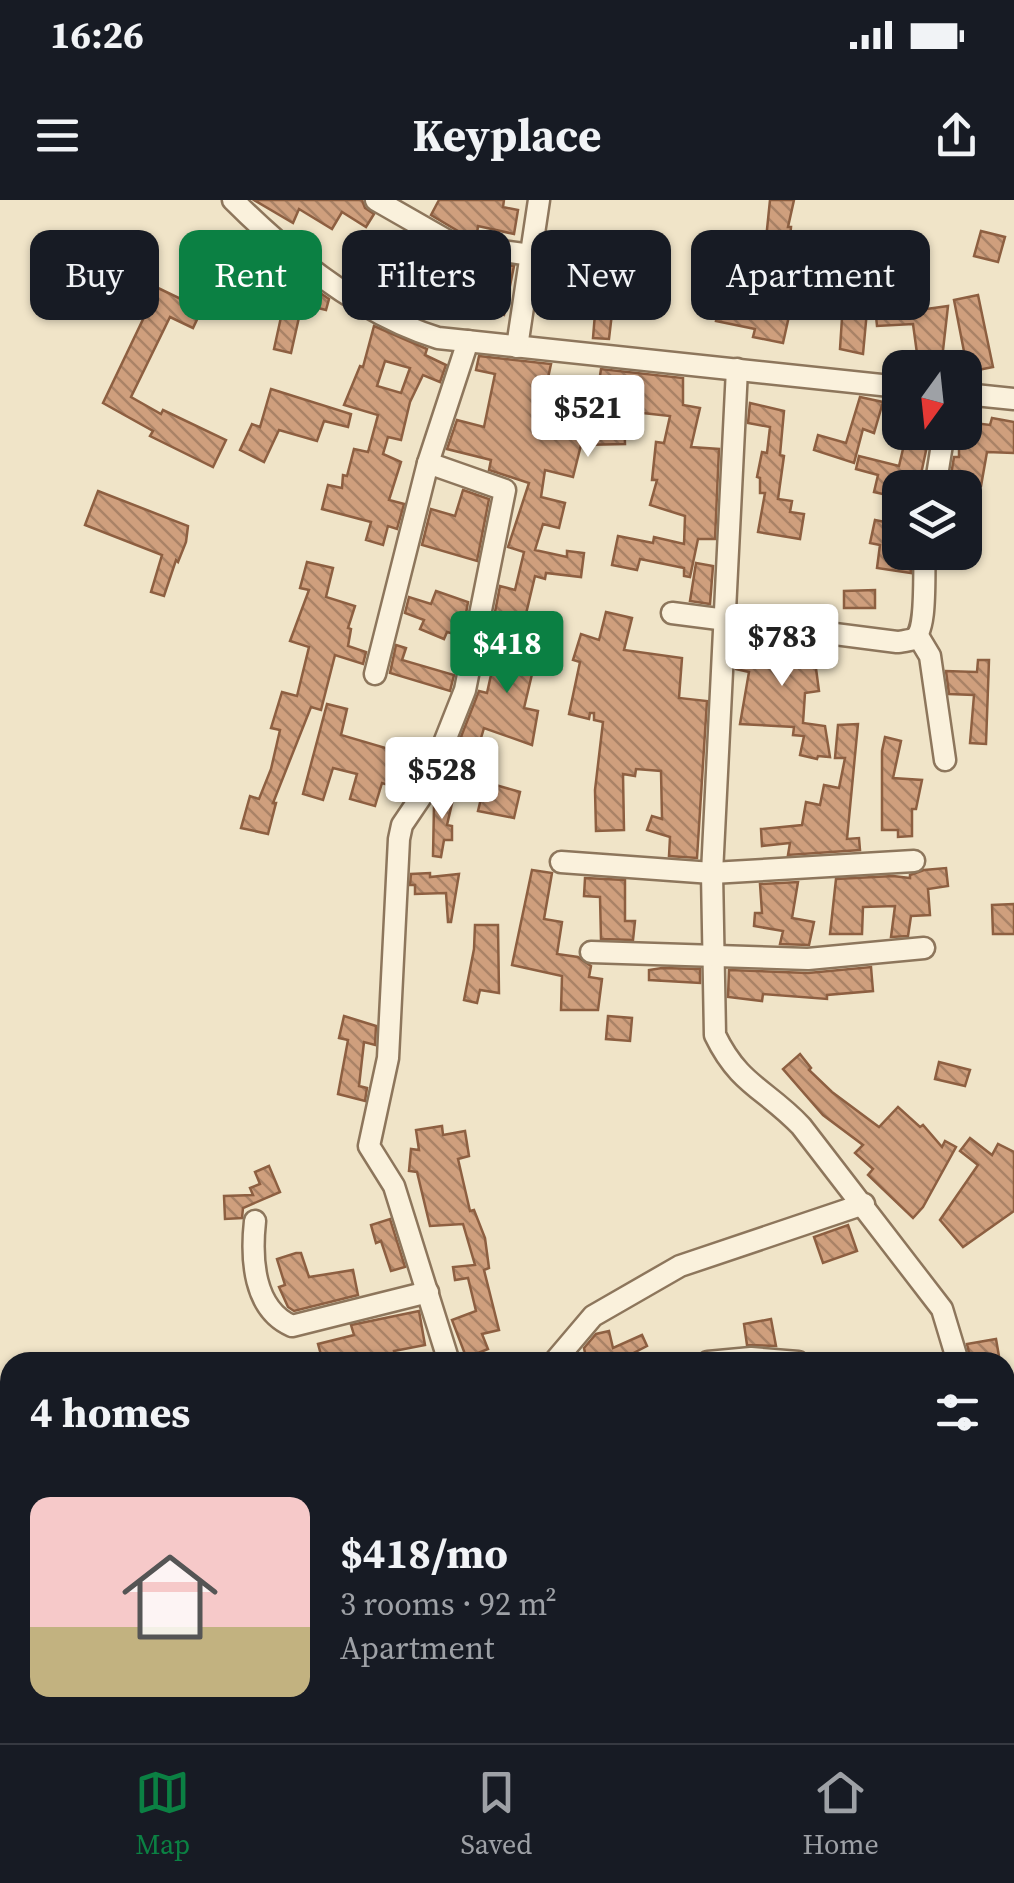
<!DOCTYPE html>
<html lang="en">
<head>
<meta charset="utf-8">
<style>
  :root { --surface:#171b24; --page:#242831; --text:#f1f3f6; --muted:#9ea1a6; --line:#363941; --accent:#0b8043 }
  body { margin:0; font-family:"Source Serif 4",serif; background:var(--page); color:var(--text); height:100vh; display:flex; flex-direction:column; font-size:38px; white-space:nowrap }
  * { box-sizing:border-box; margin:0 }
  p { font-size:32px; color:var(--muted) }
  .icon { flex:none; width:55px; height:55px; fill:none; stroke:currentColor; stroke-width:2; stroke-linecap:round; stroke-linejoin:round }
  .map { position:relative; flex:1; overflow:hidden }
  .drawer { position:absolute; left:0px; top:1152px; width:1015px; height:392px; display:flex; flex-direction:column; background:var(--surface); border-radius:30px 30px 0 0; box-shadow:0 2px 8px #0004 }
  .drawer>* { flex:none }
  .banner { position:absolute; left:30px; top:30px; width:955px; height:90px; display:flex; gap:20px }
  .needle { width:65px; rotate:195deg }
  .buttons { position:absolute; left:882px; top:150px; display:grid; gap:20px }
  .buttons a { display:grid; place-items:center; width:100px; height:100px; border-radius:20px; background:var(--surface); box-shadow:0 2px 8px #0004; font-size:50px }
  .price { position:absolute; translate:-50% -85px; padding:0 22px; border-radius:10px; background:#fff; color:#222; font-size:32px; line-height:65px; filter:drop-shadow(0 2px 5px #0008) }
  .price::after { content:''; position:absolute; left:50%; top:60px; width:30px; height:22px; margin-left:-15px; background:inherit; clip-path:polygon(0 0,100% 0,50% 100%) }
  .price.active { background:var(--accent); color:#fff }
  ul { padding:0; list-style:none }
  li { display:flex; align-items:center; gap:30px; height:250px; padding:0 30px }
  li span { display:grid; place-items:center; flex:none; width:280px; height:200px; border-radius:20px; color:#555 }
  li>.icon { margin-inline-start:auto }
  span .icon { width:120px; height:120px; fill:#fffc; stroke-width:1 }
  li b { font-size:42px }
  h2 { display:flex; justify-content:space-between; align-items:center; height:120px; padding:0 30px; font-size:42px }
  .tag { padding:0 35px; border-radius:20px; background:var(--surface); box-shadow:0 2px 8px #0004; font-size:35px; line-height:90px }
  .tag.active { background:var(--accent); color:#fff }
  .status { display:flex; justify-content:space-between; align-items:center; height:70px; padding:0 50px; background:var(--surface); direction:ltr }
  .status svg { height:28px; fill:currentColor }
  header { display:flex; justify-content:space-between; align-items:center; height:130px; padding:0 30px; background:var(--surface); font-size:45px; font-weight:700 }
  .tab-bar { display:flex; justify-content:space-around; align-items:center; height:140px; border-top:2px solid var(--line); background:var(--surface); font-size:28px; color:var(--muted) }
  .tab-bar a { display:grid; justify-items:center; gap:5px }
  .tab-bar .active { color:var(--accent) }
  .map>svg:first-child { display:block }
  .building { fill:url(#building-back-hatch); stroke:#8d5f41; stroke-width:2.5; fill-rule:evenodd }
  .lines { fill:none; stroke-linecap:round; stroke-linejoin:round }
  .street-casing { stroke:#8d765c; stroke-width:25 }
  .street { stroke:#faf1dc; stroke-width:20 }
</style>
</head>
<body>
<div class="status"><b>16:26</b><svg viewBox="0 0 49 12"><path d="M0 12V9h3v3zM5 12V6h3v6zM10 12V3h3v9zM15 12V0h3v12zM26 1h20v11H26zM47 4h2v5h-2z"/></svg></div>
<header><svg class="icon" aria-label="menu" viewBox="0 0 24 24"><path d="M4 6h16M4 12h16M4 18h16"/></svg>Keyplace<svg class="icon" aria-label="share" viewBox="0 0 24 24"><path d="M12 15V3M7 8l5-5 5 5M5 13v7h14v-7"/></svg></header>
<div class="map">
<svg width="1014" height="1543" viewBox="0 0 1014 1543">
  <defs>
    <pattern id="building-back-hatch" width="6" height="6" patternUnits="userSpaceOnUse" patternTransform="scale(2.5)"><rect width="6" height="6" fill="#cf9f7d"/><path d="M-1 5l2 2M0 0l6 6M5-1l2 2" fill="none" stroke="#a98266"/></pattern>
  </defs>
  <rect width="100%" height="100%" fill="#f0e4c8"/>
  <g class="building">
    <polygon points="254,0 362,0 365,8 374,14 366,27 342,12 332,29 299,9 293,23"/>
    <polygon points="439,0 504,0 503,7 518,10 514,34 478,26 477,34 458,31 431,15"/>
    <polygon points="770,0 794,0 788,27 791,27 789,51 765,49"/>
    <polygon points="981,31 1005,37 998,62 974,56"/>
    <polygon points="853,44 901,47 895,104 868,100 863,154 840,149 842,118 791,107 783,143 753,137 755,129 716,121 725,81 769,91 769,86 804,91 808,70 851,78"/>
    <polygon points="454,58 486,69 487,63 514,66 504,115 490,111 497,80 490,78 477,108 464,104 462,112 440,105"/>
    <polygon points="277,59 296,75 294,81 310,86 329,99 326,110 302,104 291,153 274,149 285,99 267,94 251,83 257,71 271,79"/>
    <polygon points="547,67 577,74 572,109 541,104"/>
    <polygon points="598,77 616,79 609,139 593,138"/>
    <polygon points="158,88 202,109 193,128 170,117 131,197 161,214 163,210 226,240 213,267 150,236 153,231 103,203"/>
    <polygon points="978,95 993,167 968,172 954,100"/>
    <polygon points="948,106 941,168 919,168 913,124 877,126 876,116"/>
    <path d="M374 126 427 149 425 155 446 165 440 182 423 175 410 202 401 240 388 237 383 254 401 262 389 300 404 304 397 329 388 326 383 345 366 340 371 322 322 309 328 285 342 288 343 275 347 276 354 249 368 252 378 215 344 205 360 166 363 167ZM385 161 410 168 401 193 377 186Z"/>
    <polygon points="479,156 551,164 548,178 598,189 601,169 683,178 683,205 700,208 691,247 719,249 715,339 698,339 690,377 684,376 684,368 640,359 637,370 612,365 618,336 653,343 654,337 684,344 685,316 650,305 657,280 652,280 656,242 664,243 670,216 624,211 625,244 581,245 573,277 545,270 541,297 565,303 559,328 543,324 535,350 567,357 567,351 584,353 581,377 546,373 545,379 535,376 525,418 495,412 500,386 515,390 524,352 508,347 529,283 489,270 491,260 447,249 457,220 484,227 495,174 476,170"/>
    <polygon points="271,189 351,214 348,227 324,221 317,241 279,230 264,262 240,250 252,224 260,227"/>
    <polygon points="860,197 883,202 874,233 863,229 854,263 814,250 818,235 846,243"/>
    <polygon points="750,203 784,211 780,255 784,256 778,299 792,301 790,312 804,314 800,339 758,332 765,293 760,293 760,278 757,277 762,252 767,253 770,227 748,223"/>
    <polygon points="992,218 1014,222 1014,253 987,252 981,286 950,281 954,257 959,257 959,232 965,232 965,222 990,225"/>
    <polygon points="907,232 930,232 918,288 900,288 900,298 874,292 878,275 856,269 859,256 899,266"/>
    <polygon points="463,290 489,299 477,361 422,345 431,309 455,316"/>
    <polygon points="98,291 188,326 186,342 178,362 176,360 164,396 151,392 162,355 85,325"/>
    <polygon points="875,320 900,325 900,356 911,358 911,373 877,368 880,345 870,343"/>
    <polygon points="307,362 333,368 326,397 355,406 348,428 351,429 348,446 366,452 363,464 335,455 321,510 311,507 273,603 276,603 268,634 241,628 250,596 259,599 271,569 280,530 271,528 282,492 297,496 309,447 290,441 309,390 300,388"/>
    <polygon points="696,363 713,366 710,404 690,401"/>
    <polygon points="875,390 875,408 844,408 844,391"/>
    <polygon points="436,391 468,402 462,436 447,432 444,439 420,429 424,420 405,413 409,397 431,404"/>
    <polygon points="606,412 632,418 624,450 682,458 679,498 707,501 697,658 669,656 670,637 647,630 652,616 662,619 661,571 636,569 635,576 623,574 624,630 596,631 595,590 603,522 594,520 594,513 590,513 589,519 569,514 580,462 573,460 581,434 599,440"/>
    <polygon points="555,431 550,456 537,453 524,508 538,511 532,545 484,528 475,558 455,552 479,491 487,493 495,457 513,460 510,438"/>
    <polygon points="743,436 817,446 815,461 819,491 805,493 803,523 825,526 830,557 818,556 817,559 800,555 804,536 793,535 794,527 740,524 749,472 736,469"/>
    <polygon points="396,445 406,448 402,460 454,475 450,491 390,473"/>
    <polygon points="978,460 989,460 986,544 970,543 974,495 949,494 946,471 977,472"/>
    <polygon points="327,504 347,509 341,535 423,559 408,591 382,583 375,606 350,599 357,574 333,568 323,600 303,594"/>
    <polygon points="858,524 847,639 859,638 860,650 788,655 790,643 762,646 761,629 802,625 806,602 820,605 824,585 839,588 845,558 835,558 838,525"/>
    <polygon points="885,537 901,541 893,578 922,580 916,609 912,609 912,636 898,637 898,630 882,630 882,551"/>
    <polygon points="485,582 520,592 514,618 478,611"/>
    <polygon points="439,592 454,595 447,625 452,626 452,640 444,640 441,657 433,656 434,605"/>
    <polygon points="946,668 948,686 928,689 930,715 911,716 908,736 891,737 895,706 863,707 862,734 830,734 836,679 893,676 910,678 910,675 924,670"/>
    <polygon points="532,670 552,673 544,719 562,722 557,754 578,757 591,766 589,777 602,779 598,810 561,810 562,776 512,765"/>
    <polygon points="430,673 430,677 459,674 451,722 448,722 446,693 415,694 415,685 410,685 411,674"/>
    <polygon points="585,678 625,680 625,721 635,721 633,740 601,739 600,697 584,696"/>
    <polygon points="798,682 792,718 814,722 809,745 780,744 783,731 754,726 755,713 762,713 760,684"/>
    <polygon points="1014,704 1014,734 993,734 992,705"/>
    <polygon points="475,725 498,725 499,793 480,790 477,803 464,800 474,749"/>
    <polygon points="871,767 873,791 827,795 827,799 763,794 762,801 728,797 729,770 808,773"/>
    <polygon points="662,768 700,769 700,783 649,780 649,770"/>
    <polygon points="344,816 376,826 375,845 364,842 359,886 367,888 365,901 338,894 348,840 339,838"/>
    <polygon points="608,816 632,818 630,841 606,839"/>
    <polygon points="800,854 811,868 809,870 832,892 879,927 898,907 920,927 923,925 942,947 945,941 956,947 923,1007 913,1018 868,975 873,969 855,953 863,945 823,915 783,869"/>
    <polygon points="939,862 970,870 965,886 935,879"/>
    <polygon points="442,926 443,935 465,931 469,956 458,959 470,1011 474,1010 485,1038 489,1068 484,1070 499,1130 482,1134 488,1149 478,1153 480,1162 468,1162 452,1120 476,1111 468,1078 455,1080 453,1067 475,1065 463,1024 430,1026 417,972 409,971 411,949 419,950 416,930"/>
    <polygon points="970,938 992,955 998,944 1014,952 1014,1011 963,1047 940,1020 978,965 960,951"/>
    <polygon points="269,966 280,992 243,1008 242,1018 225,1019 224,996 253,995 250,988 260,984 255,972"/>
    <polygon points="390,1019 405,1067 391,1071 381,1041 376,1043 371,1025"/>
    <polygon points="848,1025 857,1051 823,1063 814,1037"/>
    <polygon points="296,1053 301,1053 309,1077 353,1070 358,1095 294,1111 288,1107 279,1087 285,1085 277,1059"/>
    <polygon points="419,1111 425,1145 394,1151 395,1157 370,1162 323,1162 318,1144 354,1135 351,1125"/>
    <polygon points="771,1119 776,1146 747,1145 744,1124"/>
    <polygon points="609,1131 613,1148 642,1135 647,1146 616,1162 587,1162 584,1148 596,1134"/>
    <polygon points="996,1139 1000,1162 971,1162 967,1144"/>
  </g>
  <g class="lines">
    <g class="street-casing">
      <g id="street">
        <path d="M233 0C290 57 360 114 438 138L900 187"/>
        <polyline points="376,0 453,44 531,55"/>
        <polyline points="517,147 539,0"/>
        <path d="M737 169 712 673 715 835C739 885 766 889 801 926L942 1109 958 1162"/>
        <polyline points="965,194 1014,199"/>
        <polyline points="428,263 505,290 465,490 425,591 402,625 399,639 388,858 369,946 394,986 449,1162"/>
        <polyline points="935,288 944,232"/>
        <path d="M672 413 897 442C900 442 911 440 913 439 928 432 923 370 925 352"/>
        <polyline points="918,436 930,456 945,560"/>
        <polyline points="375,474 428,263 468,141"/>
        <polyline points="561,662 712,673 914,661"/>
        <polyline points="591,752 808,759 924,748"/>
        <path d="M255 1021C251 1058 253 1109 292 1126L428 1092"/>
        <polyline points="554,1162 593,1116 680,1066 864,1004"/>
        <polyline points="708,1162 751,1158 798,1162"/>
        <polyline points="1005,1315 1014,1338"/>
        <polyline points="0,1433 10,1442"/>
        <polyline points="0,1476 10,1470"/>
        <polyline points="55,1535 60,1543"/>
        <polyline points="499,1535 501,1543"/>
        <polyline points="796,1543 797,1535"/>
      </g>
    </g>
    <use href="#street" class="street"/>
  </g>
</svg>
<div class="buttons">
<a><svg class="needle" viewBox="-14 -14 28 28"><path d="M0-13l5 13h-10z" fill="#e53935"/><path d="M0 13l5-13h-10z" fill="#9ea1a6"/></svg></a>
<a><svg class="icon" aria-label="layers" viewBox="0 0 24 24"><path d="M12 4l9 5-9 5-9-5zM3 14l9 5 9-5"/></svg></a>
</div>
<b class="price" style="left:588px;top:260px">$521</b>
<b class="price" style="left:782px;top:489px">$783</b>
<b class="price active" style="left:507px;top:496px">$418</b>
<b class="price" style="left:442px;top:622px">$528</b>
<div class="banner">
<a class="tag">Buy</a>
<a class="tag active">Rent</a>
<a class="tag">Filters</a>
<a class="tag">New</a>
<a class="tag">Apartment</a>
</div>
<section class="drawer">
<h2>4 homes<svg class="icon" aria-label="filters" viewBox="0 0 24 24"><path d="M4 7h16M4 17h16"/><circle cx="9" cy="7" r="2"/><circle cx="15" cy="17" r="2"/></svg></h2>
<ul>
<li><span style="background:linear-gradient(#f6c9c9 65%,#c2b280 0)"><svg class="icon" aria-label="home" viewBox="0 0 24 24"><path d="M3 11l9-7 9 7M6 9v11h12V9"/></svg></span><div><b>$418/mo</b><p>3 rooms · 92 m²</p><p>Apartment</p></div></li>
</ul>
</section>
</div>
<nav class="tab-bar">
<a class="active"><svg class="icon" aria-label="map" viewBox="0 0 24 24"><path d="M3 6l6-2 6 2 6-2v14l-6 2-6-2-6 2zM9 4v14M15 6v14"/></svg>Map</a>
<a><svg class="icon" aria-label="saved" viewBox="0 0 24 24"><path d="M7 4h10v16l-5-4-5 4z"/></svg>Saved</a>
<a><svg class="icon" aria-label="home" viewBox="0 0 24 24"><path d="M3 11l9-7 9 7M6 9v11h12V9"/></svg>Home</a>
</nav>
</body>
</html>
